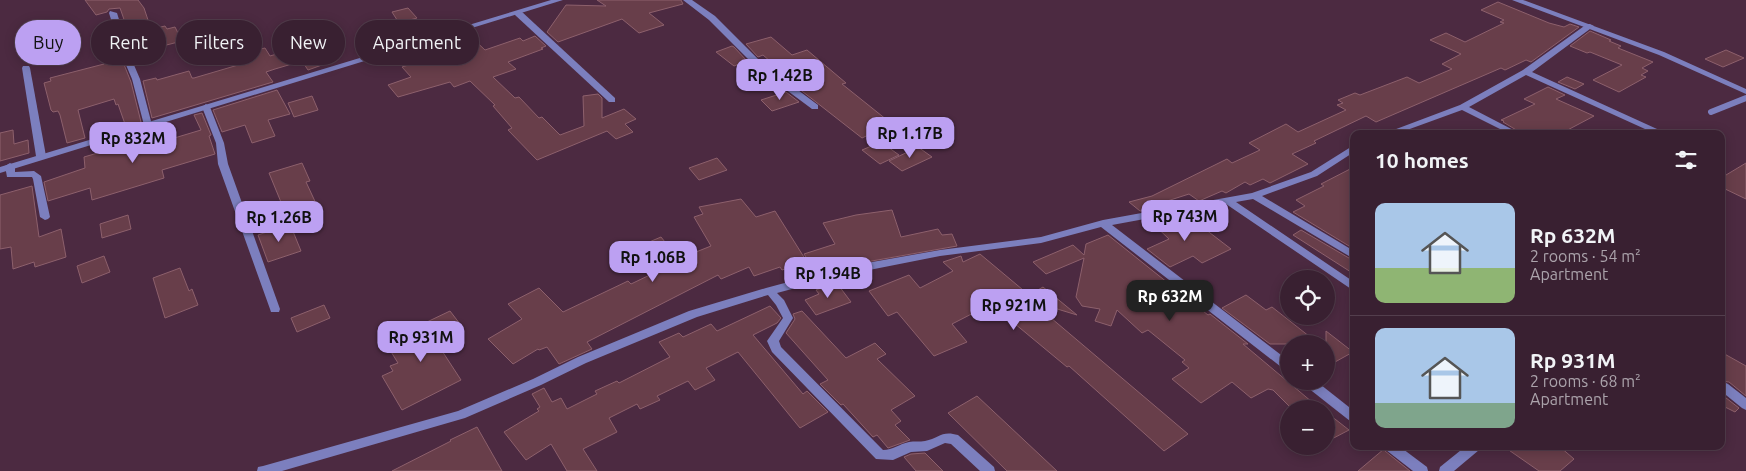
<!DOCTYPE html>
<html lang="en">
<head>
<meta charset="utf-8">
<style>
  :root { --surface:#392031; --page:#442d3d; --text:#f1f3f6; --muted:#aba3ab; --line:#533e4d; --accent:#bca0f2 }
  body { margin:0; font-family:Ubuntu,sans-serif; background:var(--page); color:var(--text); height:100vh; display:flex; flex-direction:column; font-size:19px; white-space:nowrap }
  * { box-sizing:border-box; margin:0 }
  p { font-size:16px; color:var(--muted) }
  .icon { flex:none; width:28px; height:28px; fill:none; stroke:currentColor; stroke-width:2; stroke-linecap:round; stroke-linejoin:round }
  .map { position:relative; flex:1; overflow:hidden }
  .panel { position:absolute; left:1350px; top:130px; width:375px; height:320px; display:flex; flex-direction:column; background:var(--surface); border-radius:10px; box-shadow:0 2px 12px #0003,0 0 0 1px var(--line) }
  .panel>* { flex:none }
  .banner { position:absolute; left:15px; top:20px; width:475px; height:45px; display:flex; gap:10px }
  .tools { position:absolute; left:1280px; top:270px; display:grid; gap:10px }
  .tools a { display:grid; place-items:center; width:55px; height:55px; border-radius:50%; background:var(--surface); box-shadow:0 2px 12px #0003,0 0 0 1px var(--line); font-size:25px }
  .price { position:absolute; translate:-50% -42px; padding:0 11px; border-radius:10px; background:var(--accent); color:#111; font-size:16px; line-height:32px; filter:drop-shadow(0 1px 2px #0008) }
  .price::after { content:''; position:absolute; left:50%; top:30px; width:15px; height:11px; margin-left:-8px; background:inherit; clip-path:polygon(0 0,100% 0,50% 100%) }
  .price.on { background:#222; color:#fff }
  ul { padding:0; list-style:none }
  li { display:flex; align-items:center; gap:15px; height:125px; padding:0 25px }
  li+li { border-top:1px solid var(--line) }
  li span { display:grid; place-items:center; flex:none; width:140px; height:100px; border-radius:10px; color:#555 }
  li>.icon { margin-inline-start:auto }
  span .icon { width:60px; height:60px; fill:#fffc; stroke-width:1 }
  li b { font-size:21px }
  h2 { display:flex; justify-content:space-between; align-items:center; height:60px; padding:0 25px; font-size:21px }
  .tag { padding:0 18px; border-radius:22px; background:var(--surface); box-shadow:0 2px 12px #0003,0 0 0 1px var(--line); font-size:18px; line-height:45px }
  .tag.on { background:var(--accent); color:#111 }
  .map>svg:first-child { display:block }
  .building { fill:#683e4a; stroke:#8d606c }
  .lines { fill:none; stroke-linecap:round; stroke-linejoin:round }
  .service { stroke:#7c7fbe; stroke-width:6 }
  .minor { fill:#7c7fbe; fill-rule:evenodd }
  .tertiary { fill:#7c7fbe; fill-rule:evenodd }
</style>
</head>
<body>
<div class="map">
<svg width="1746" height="471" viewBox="0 0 1746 471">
  <rect width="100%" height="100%" fill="#4c2a41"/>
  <g class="building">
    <polygon points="85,0 138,0 144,8 149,23 127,28 120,8 109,9 107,12 96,15"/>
    <polygon points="597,0 681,0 683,4 649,13 664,25 639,33 622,19 558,42 547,32 566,5 606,6"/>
    <polygon points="1498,2 1549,23 1564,27 1570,24 1579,27 1531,62 1526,60 1505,70 1501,68 1376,122 1366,116 1314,141 1316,143 1292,154 1308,164 1270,183 1263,179 1250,185 1245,182 1226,193 1222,191 1199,201 1189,194 1161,203 1166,207 1140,211 1129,202 1152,196 1227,159 1232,163 1260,150 1249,143 1286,124 1298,132 1346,110 1337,105 1343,103 1338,100 1355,93 1360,95 1407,77 1419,83 1452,69 1442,64 1461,54 1430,40 1446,33 1465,42 1504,23 1500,22 1504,20 1481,10"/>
    <polygon points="408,8 417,18 399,23 392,12"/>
    <polygon points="165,26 167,29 175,27 182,41 151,49 144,31"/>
    <polygon points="1590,31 1611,40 1609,41 1621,46 1618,48 1653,62 1642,68 1648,71 1641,75 1646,77 1619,92 1593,80 1622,65 1590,52 1587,53 1570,46"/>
    <polygon points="469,35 485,50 520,38 523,41 535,36 546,46 541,48 543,49 508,62 516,69 493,77 515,98 519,97 539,118 542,117 560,135 584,126 583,96 598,94 602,98 602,118 624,109 636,119 625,124 633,132 616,139 607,131 537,160 508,130 512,128 493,106 495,105 470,81 454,87 450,82 398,97 388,85 411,77 402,67 415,63 407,53"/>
    <polygon points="771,37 792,55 807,50 846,83 842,84 892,124 862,138 784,77 787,76 763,55 758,57 746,44"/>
    <polygon points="311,44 319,56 316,57 322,65 308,70 302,61 275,69 266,72 273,82 152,118 143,81 156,78 157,80 189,71 192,78 194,78 245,63 246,62 239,51 254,47 256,50 265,48 270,56"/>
    <polygon points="732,46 734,47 747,61 734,66 716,52"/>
    <polygon points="1726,50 1744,58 1723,67 1705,59"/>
    <polygon points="121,57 131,82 141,122 126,127 118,104 116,105 114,99 78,110 85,138 67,143 60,115 58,111 53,112 51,110 44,83 51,81 50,78 104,64 104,62"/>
    <polygon points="1567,77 1584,84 1575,89 1558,82"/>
    <polygon points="1548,87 1565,95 1556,99 1594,116 1560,134 1523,134 1503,122 1504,121 1501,120 1535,104 1524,99"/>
    <polygon points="277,90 290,114 268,120 275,136 252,143 245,125 222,132 213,110"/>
    <polygon points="786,92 799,102 772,111 761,100"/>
    <polygon points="312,96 318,110 294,117 288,103"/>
    <polygon points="202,113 211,135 209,136 215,154 162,170 164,178 92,200 90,188 48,201 44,182 85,168 84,157 132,143 129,135 147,130 151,145 201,130 194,115"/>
    <polygon points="13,130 14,144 28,140 29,153 0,161 0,133"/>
    <polygon points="881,142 899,155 880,164 862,150"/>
    <polygon points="918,147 932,157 902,171 889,161"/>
    <polygon points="717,158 727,170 699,180 689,168"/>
    <polygon points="302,163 310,181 306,182 319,210 284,222 279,209 283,207 269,173"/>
    <polygon points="1746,163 1746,199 1721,187 1721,178"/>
    <polygon points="1354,167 1354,249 1293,212 1305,206 1296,200 1324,186 1321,184"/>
    <polygon points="32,186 39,237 61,229 66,257 35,267 34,262 13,269 11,247 0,249 0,195"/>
    <polygon points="741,199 756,217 775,211 807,262 782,270 780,267 754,276 749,267 721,279 718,275 587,342 592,349 559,364 547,347 539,350 538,349 513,364 488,339 522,319 508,304 539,288 563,312 628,281 631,284 654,273 635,248 661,237 677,257 681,258 711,246 694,217 703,214 699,207"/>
    <polygon points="892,210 901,237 938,229 942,235 952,234 957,246 815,271 804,254 835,244 823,223 856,215"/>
    <polygon points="128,215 131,229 102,238 100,224"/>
    <polygon points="1177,215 1194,229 1201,226 1231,249 1202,263 1193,256 1170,267 1147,249 1169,239 1149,220"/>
    <polygon points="290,224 301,251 268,262 258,235"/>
    <polygon points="1301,230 1354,261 1354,274 1293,235"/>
    <polygon points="1108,235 1208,315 1210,314 1248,344 1243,344 1312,402 1297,409 1292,409 1273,390 1268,389 1251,398 1232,382 1201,403 1172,379 1189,368 1182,362 1185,360 1148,330 1142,333 1117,310 1111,326 1095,321 1100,309 1082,306 1076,297 1084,258 1046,274 1033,262 1073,245 1084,255 1086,244"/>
    <polygon points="980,254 1029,295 1043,287 1077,315 1031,301 1188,434 1164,451 1069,366 1067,367 991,304 952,324 967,342 934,356 897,312 888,316 869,291 909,275 920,288 953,271 943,262 961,256 963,262"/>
    <polygon points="104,256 110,272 82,283 77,266"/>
    <polygon points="180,268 189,291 192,289 198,305 165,318 153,278"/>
    <polygon points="836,282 851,302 816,315 805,300 819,294 816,290"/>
    <polygon points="1246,295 1266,310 1272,307 1319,344 1270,344 1222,308"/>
    <polygon points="324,305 330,318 297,332 291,318"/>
    <polygon points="770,306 781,318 777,323 753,335 803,394 807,391 828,412 800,428 738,352 706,368 715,380 695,390 688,381 657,396 660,400 640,409 637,404 609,418 617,432 583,449 597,471 567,471 551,444 526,460 504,432 539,411 537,409 540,407 532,394 544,388 552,402 561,398 567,409 597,394 595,391 617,381 619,383 670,357 659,342 679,333 683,337 711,324 717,331"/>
    <polygon points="450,311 460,324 433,337 461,380 402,410 382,376 393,371 390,366 398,363 385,342"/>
    <polygon points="802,311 846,358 875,343 886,354 877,359 915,396 891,410 901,421 895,425 910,440 888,448 877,435 873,437 843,404 841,405 820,384 828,380 786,333 795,319 793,314"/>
    <polygon points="1326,331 1353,352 1326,367"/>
    <polygon points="1721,352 1746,366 1746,396 1729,382 1721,381"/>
    <polygon points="1721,394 1739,408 1735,412 1721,405"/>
    <polygon points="977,396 1057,471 1007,471 948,413"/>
    <polygon points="1326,412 1349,430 1326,442"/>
    <polygon points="477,427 502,471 392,471 451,441 450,440"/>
    <polygon points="1503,446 1559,446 1574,459 1560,471 1539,471"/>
    <polygon points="1384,449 1385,451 1410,471 1358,471"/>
    <polygon points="925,453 943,471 916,471 904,457 911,454"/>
  </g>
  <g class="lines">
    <polyline class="service" points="1711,112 1746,98"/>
    <g class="minor">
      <polygon points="683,0 692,0 715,16 763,64 818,105 818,109 812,109 757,68 709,20"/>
      <polygon points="110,11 117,13 131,58 140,79 152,125 151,127 145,127 144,125 132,79 123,58 109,13"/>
      <polygon points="515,11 521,11 615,98 615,102 609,102 515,15"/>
      <polygon points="1587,24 1590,24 1594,26 1532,72 1668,134 1656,134 1526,75 1469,107 1521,134 1510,134 1462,110 1396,134 1383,134 1460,105 1523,70"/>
      <polygon points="23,66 29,66 30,68 46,156 41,159 36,156 22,68"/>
      <polygon points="206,104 210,107 224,143 228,164 280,309 279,312 271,312 270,309 218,164 216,143 202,107"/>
      <path d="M1354 145V152L1317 176 1262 196 1354 251V259L1253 199 1236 202 1354 282V291L1226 204 1112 225 1289 361V371L1285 370 1101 227 1041 243 940 256 844 275 777 293 784 300 793 318 779 341 781 347 883 450C893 450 899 444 909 442 914 441 920 442 925 441 939 438 942 430 958 435L994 467 995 471H980L951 444 945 443 927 451 911 452 893 460 876 459 772 352 767 341 783 318 776 305 768 295 697 317 586 363 541 385 465 418 282 471H257L258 467 263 466 458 411 533 379 578 357 689 311 766 288 844 267 940 250 1041 237 1103 220 1252 193 1311 172Z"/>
      <polygon points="10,163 15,166 15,172 34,171 41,176 50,217 48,219 45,220 40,217 33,179 32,177 7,177 5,166"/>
      <polygon points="1301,381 1316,381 1354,411 1354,423 1350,421 1303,384"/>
      <polygon points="1724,382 1728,384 1746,398 1746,410 1742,408 1721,391 1721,383"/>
      <polygon points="1384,446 1399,446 1427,467 1428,471 1413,471 1386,450"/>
      <polygon points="1466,446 1481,446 1479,450 1454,471 1439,471 1440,467"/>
    </g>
    <g class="tertiary">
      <polygon points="551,0 563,0 0,173 0,167"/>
      <polygon points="1512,0 1523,0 1664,52 1746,89 1746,94 1659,55"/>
    </g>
  </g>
</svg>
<div class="tools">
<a><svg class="icon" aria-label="locate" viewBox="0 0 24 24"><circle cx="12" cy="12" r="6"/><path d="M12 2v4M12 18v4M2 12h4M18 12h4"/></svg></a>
<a>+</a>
<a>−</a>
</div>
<b class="price" style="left:780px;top:101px">Rp 1.42B</b>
<b class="price" style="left:910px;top:159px">Rp 1.17B</b>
<b class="price" style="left:133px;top:164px">Rp 832M</b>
<b class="price" style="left:1185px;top:242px">Rp 743M</b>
<b class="price" style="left:279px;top:243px">Rp 1.26B</b>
<b class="price" style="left:653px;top:283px">Rp 1.06B</b>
<b class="price" style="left:828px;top:299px">Rp 1.94B</b>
<b class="price on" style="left:1170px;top:322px">Rp 632M</b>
<b class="price" style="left:1014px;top:331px">Rp 921M</b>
<b class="price" style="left:421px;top:363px">Rp 931M</b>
<div class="banner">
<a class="tag on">Buy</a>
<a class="tag">Rent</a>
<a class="tag">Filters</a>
<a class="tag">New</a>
<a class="tag">Apartment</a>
</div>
<section class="panel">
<h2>10 homes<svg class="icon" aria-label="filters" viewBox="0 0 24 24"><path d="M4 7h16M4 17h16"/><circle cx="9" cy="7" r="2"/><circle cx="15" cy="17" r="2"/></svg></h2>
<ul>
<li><span style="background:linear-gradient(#a9c7e8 65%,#8fb573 0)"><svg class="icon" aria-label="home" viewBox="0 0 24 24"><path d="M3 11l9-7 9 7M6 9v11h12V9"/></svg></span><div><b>Rp 632M</b><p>2 rooms · 54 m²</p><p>Apartment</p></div></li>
<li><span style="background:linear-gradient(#a9c7e8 75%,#7fa58c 0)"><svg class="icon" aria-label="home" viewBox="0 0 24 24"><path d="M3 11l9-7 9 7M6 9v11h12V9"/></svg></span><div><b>Rp 931M</b><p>2 rooms · 68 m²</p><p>Apartment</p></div></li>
</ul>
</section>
</div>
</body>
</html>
